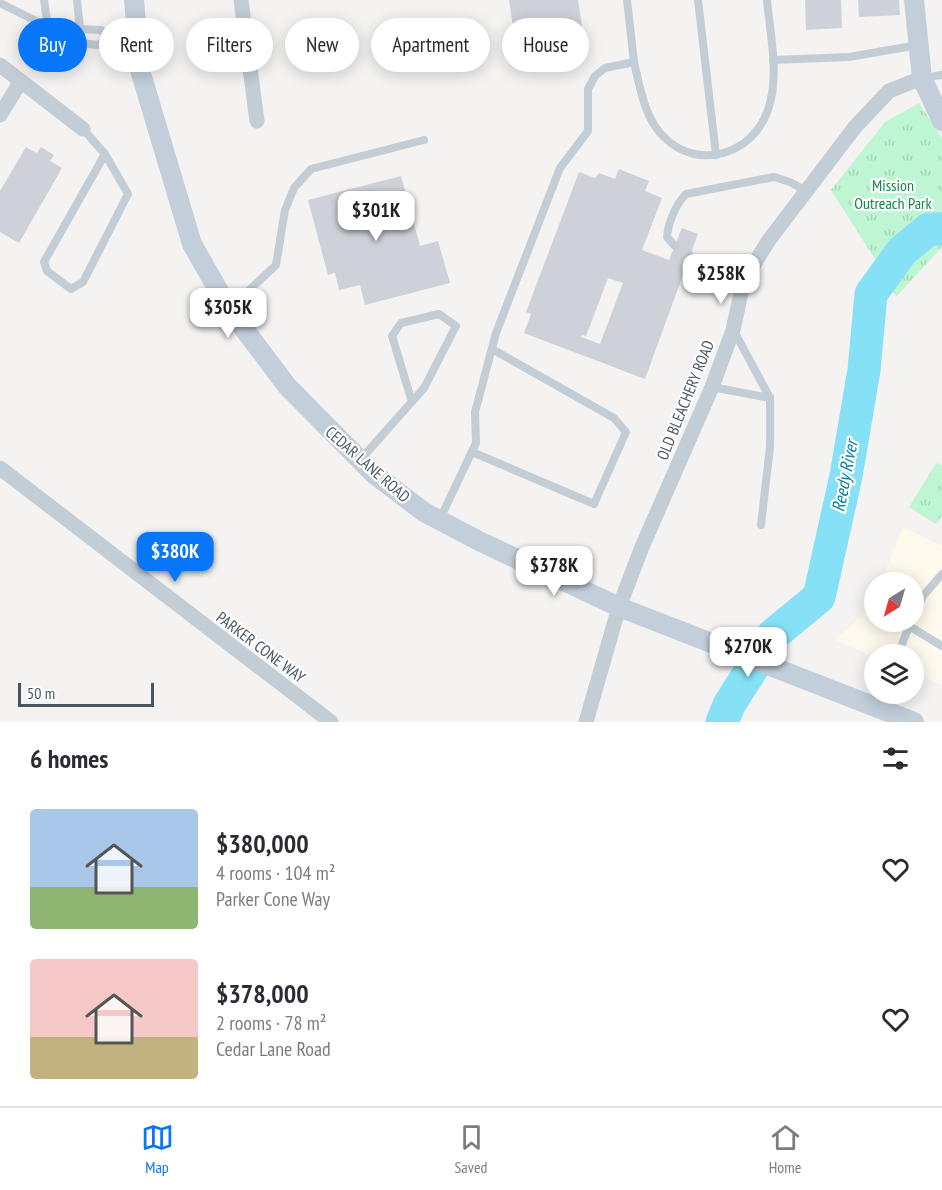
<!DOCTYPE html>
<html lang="en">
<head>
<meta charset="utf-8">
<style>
  :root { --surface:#fff; --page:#f2f2f3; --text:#2b2b33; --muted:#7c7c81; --line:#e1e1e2; --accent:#0776f9 }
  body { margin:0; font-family:"PT Sans Narrow",sans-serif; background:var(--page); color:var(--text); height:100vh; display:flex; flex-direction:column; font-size:22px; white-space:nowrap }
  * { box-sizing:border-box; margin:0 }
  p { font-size:20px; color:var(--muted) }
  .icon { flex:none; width:33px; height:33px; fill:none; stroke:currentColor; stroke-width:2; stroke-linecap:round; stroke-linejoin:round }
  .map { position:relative; height:722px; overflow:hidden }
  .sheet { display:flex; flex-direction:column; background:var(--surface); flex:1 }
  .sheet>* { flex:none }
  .banner { position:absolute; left:18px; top:18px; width:600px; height:54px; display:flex; gap:12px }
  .needle { width:39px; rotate:217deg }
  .fabs { position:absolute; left:864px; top:572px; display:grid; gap:12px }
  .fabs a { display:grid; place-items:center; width:60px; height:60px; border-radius:50%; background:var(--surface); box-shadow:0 3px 15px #0003; font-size:30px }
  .scale { position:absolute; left:18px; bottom:15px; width:136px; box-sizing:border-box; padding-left:6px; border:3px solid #485662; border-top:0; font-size:16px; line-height:21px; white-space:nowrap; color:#485662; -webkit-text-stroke:4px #fff; paint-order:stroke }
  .price { position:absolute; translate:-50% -51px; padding:0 14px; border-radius:12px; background:#fff; color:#222; font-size:20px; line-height:39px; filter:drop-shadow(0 2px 3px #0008) }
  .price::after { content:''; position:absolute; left:50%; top:36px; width:18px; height:14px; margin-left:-9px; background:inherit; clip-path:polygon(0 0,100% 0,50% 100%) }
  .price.active { background:var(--accent); color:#fff }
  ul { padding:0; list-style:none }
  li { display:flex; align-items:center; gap:18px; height:150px; padding:0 30px }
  li span { display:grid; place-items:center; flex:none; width:168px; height:120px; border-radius:6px; color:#555 }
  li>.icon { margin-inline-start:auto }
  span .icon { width:72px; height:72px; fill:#fffc; stroke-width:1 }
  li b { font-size:26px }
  h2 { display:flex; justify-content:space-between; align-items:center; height:72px; padding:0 30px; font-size:26px }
  .chip { padding:0 21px; border-radius:27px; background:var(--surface); box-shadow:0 3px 15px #0003; font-size:21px; line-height:54px }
  .chip.active { background:var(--accent); color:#fff }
  .tabs { display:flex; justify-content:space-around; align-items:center; height:84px; border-top:2px solid var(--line); background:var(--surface); font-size:16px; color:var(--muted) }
  .tabs a { display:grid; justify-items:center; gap:3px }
  .tabs .active { color:var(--accent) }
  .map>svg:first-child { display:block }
  .commercial { fill:#fef9ed }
  .park { fill:url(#park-tufts) }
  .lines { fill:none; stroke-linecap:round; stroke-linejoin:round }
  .river { stroke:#87e1f6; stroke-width:33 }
  .building { fill:#ced1d8; fill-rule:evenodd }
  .lane { stroke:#c2cdd5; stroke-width:8 }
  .street { stroke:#c2cdd5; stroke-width:15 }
  .secondary { stroke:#c2ceda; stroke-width:20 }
  .labels { text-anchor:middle; stroke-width:4.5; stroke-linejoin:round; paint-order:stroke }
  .park-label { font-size:16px; fill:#0e8848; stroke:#fff }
  .street-label { font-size:16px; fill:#485662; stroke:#fff }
  .water-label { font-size:18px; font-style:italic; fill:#037e9b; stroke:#fff }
</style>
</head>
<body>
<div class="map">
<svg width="942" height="722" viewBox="0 0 942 722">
  <defs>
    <pattern id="park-tufts" width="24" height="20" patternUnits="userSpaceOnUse" patternTransform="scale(1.5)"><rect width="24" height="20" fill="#bef5d2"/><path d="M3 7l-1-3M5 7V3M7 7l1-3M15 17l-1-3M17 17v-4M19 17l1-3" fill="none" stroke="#a5d4b7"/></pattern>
  </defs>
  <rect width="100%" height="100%" fill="#f5f2f2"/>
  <polygon class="commercial" points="903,527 942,546 942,685 914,673 914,654 874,654 874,657 835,640 868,610 874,595 874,621 914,621 914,582 881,582"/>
  <g class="park">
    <polygon points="919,103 942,138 942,247 896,297 887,278 831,190 885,122"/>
    <polygon points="937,462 942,466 942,516 936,524 909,507"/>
  </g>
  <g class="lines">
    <polyline class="river" points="722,722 729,705 773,635 819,597 846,476 864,370 871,294 902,251 929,229 942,229"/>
  </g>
  <g class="building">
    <polygon points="509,0 578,0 587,56 519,66"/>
    <polygon points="805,0 841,0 842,28 806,30"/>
    <polygon points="858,0 899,0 900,15 859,17"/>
    <polygon points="26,147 37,153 41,147 54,155 50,161 62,168 19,243 0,232 0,191"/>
    <path d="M619 169 649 181 645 191 662 198 642 250 669 260 682 228 698 234 645 379 524 333 531 314 526 312 579 172 595 178 599 173 615 179ZM608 278 623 283 600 344 581 337 582 335 586 336Z"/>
    <polygon points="401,176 420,246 438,241 450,283 365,305 360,285 339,290 335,273 328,275 308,200"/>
  </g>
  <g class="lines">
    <g class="lane">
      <polyline points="44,0 48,27"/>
      <polyline points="77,0 80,29 101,30 108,38"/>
      <polyline points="698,0 716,155"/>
      <polyline points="0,3 80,43 98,45 108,38 136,35"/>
      <polyline points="773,60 849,57 918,45"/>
      <path d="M634 62C640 88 645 120 665 138 699 171 753 154 768 110 780 75 770 35 767 0"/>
      <polyline points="923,78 942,75"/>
      <polyline points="83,129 105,154 128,194 83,282 71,289 47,271 44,262 105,154"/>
      <path d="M675 246 667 237C668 223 676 204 686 194L774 177 790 182 806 191"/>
      <polyline points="689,255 741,293"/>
      <polyline points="230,308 276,265 285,210 294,188 311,169 424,140"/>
      <polyline points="734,331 770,398 770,447 761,525"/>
      <polyline points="712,387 770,398"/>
      <polyline points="472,452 594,504 626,432 614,418 492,349"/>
      <polyline points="361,459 424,388 456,326 439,314 401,323 392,336 412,402"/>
      <polyline points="440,519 476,443 475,412 496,333 560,168 588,131 588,89 595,76 605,68 634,62 627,0"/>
      <polyline points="914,616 923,596 942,574"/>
      <polyline points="909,626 942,646"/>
      <polyline points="898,654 911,622"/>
      <polyline points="882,708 886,693"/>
    </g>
    <g class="street">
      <polyline points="241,0 257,121"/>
      <polyline points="0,65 83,129"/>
      <polyline points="0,115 21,81"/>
      <polyline points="0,468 331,722"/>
      <polyline points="586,722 619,607 642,547 712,387 733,330 741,293 754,264 769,240 855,127 889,91 922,78"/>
    </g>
    <g class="secondary">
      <polyline points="134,0 140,70 192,244 229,309 287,386 374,474 424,512 479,541 619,607 914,722"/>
      <polyline points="914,0 922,78 942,121"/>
    </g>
  </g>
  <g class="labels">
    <g class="park-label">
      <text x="893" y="191">Mission<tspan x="893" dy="18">Outreach Park</tspan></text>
    </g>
    <g class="street-label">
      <text transform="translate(685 400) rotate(-68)" y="6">OLD BLEACHERY ROAD</text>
      <text transform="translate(368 464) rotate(41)" y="6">CEDAR LANE ROAD</text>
      <text transform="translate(261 647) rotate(37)" y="6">PARKER CONE WAY</text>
    </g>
    <g class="water-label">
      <text transform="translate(845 476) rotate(-79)" y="6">Reedy River</text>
    </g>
  </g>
</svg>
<div class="fabs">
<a><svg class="needle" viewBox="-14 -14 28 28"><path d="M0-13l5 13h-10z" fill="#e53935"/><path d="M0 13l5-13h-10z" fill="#7c7c81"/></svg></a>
<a><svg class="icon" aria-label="layers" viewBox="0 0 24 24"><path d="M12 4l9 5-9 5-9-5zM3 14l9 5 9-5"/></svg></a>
</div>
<div class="scale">50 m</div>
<b class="price" style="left:376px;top:242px">$301K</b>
<b class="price" style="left:721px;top:305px">$258K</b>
<b class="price" style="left:228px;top:339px">$305K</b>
<b class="price active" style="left:175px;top:583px">$380K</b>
<b class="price" style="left:554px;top:597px">$378K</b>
<b class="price" style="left:748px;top:678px">$270K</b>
<div class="banner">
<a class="chip active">Buy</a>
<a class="chip">Rent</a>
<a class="chip">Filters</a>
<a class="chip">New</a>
<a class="chip">Apartment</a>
<a class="chip">House</a>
</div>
</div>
<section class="sheet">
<h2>6 homes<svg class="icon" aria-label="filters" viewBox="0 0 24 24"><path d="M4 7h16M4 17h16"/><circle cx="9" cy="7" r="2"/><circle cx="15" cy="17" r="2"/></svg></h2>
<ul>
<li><span style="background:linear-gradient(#a9c7e8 65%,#8fb573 0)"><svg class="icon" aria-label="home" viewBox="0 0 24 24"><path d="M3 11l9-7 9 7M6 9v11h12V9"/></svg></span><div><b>$380,000</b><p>4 rooms · 104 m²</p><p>Parker Cone Way</p></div><svg class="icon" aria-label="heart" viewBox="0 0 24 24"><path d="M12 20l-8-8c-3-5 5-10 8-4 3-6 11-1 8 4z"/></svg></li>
<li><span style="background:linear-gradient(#f6c9c9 65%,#c2b280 0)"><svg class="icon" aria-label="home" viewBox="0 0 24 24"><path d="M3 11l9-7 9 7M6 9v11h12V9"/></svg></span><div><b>$378,000</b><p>2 rooms · 78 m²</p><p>Cedar Lane Road</p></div><svg class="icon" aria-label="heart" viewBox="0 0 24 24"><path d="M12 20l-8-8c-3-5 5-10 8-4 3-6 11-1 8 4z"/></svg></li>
</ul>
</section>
<nav class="tabs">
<a class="active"><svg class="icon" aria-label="map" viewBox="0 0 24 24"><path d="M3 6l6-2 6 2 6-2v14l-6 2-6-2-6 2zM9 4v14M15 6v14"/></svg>Map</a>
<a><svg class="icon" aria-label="saved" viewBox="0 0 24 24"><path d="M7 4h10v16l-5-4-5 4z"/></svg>Saved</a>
<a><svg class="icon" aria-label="home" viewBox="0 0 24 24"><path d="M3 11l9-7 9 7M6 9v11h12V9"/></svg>Home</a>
</nav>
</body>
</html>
